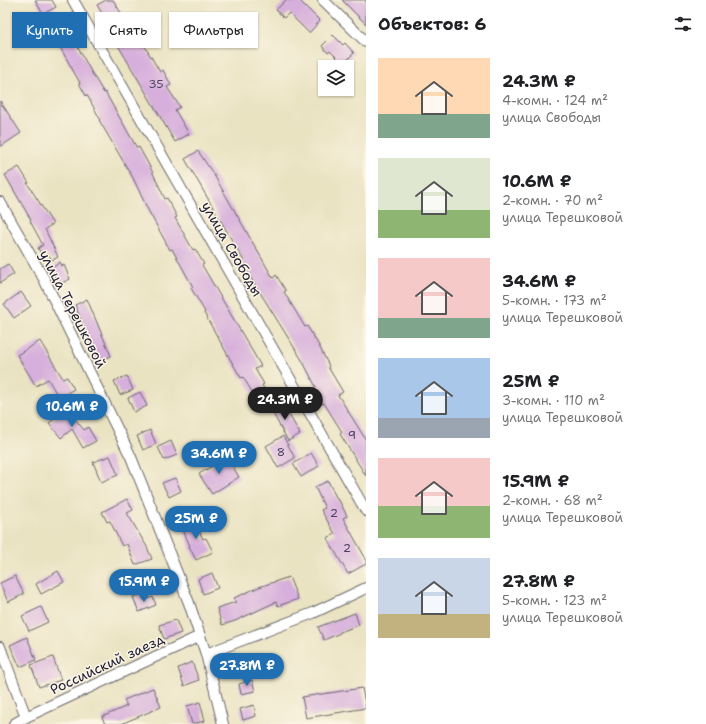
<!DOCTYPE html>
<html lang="ru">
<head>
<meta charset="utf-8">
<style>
  :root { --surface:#fff; --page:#f2f2f2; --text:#202124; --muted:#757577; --accent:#1f6fb2 }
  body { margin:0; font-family:"Shantell Sans",sans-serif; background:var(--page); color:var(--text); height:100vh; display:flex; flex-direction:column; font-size:15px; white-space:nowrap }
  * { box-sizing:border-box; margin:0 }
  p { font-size:13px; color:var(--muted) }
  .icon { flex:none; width:22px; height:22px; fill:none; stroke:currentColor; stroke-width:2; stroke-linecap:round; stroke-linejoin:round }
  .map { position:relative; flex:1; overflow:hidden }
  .panel { display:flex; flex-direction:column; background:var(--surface); width:340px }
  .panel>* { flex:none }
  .guide { position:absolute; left:12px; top:12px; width:294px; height:36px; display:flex; gap:8px }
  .buttons { position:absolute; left:318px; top:60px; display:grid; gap:8px }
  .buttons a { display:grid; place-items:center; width:36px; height:36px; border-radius:0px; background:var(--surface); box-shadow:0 1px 3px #0004; font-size:20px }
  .price { position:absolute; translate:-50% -34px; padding:0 9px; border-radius:14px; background:var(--accent); color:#fff; font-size:13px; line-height:26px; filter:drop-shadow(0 1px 2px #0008) }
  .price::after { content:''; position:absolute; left:50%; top:24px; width:12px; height:9px; margin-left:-6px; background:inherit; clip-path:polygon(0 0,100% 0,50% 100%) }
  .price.on { background:#222; color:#fff }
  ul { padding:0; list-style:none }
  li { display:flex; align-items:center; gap:12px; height:100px; padding:0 12px }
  li span { display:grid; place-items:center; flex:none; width:112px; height:80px; border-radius:0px; color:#555 }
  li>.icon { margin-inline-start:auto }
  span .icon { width:48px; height:48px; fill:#fffc; stroke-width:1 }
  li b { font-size:17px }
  h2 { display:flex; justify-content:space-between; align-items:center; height:48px; padding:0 12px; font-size:17px }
  .pill { padding:0 14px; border-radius:0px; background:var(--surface); box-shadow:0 1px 3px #0004; font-size:14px; line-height:36px }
  .pill.on { background:var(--accent); color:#fff }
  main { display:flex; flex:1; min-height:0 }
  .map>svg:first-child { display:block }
  .building { fill:#d7afdc }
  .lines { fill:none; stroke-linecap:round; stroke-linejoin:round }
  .minor-casing { stroke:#68666a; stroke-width:12 }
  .minor { stroke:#fff; stroke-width:10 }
  .labels { text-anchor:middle; stroke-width:3; stroke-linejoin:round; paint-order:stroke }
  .number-label { font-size:12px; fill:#4f4563 }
  .street-label { font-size:14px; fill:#22223b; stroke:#fcf5e5 }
</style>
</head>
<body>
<main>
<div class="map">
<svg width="366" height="724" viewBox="0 0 366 724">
  <rect width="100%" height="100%" fill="#fcf5e5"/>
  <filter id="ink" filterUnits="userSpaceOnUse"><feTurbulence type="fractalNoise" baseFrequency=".025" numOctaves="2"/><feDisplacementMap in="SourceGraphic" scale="8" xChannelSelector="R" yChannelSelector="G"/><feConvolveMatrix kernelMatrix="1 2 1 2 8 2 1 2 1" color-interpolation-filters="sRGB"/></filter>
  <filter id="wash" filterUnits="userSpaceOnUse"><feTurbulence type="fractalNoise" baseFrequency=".012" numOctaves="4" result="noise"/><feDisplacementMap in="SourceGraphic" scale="16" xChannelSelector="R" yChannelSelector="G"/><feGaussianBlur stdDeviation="0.9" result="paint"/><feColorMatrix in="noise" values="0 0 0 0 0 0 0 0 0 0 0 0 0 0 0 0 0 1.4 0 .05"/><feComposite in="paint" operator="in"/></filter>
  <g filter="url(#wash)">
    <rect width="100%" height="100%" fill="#eae3c2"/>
    <g id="blocks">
      <g class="building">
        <polygon points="35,0 52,0 56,7 43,14"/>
        <polygon points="106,0 113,0 142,47 144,45 160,72 163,70 171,85 167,87 180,107 175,110 189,134 175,142 109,30 111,28 97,5"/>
        <polygon points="286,0 299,0 320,21 309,33 289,13 284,18 276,10"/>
        <polygon points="342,0 366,0 366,24"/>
        <polygon points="65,24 93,75 104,93 105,92 137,148 139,147 151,169 165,199 167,198 177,217 175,218 193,250 195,249 204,264 202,265 261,366 255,369 264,384 262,385 270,400 258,407 252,396 254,395 243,377 241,378 230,359 204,313 205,312 191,288 193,287 172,249 170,250 148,210 133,178 99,120 100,119 87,95 86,96 79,83 80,83 51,31"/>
        <polygon points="333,35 343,45 345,43 354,53 343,64 330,51 328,53 322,46"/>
        <polygon points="0,101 21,133 0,147"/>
        <polygon points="198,151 214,175 273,278 276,275 286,291 284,292 305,327 307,326 317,342 329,366 328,367 343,392 338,395 366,440 366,476 340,434 342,432 324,403 322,404 314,388 316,387 302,360 241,262 244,261 185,159"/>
        <polygon points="19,167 29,183 27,183 53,224 45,229 58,257 52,260 48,254 43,257 38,248 43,245 30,221 31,220 5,175"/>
        <polygon points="60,262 62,266 64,265 70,279 58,285 51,269"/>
        <polygon points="8,264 14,274 0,283 0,269"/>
        <polygon points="21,292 31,306 14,318 4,304"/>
        <polygon points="87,299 111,356 98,362 75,305"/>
        <polygon points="40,341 63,379 67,377 74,389 59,398 48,379 36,386 17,355"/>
        <polygon points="127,376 133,390 120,395 114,381"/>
        <polygon points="140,392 147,406 134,412 128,398"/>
        <polygon points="282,402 300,434 288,441 270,408"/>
        <polygon points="67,409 84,430 88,427 96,441 83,448 72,429 61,438 49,423"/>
        <polygon points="150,430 156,444 143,450 137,436"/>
        <polygon points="283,436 295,458 278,468 266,446"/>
        <polygon points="171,441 177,455 164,460 158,447"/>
        <polygon points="311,453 319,466 301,477 293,464"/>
        <polygon points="110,456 118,475 101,482 93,462"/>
        <polygon points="227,457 239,477 212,494 199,474"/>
        <polygon points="175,478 181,491 169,497 162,483"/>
        <polygon points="328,481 338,501 339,500 347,516 343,518 366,559 366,564 348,574 327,538 335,534 321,510 325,508 315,487"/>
        <polygon points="127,499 133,510 127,513 147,547 152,559 135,565 127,544 122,546 110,521 107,522 102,512"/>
        <polygon points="193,518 203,539 206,538 213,552 196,560 189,546 190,546 180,523"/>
        <polygon points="58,571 64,582 41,594 36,584"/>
        <polygon points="212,573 218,588 203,594 198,579"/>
        <polygon points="15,576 24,594 8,602 0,583"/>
        <polygon points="289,577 298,599 278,606 276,602 235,621 222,625 217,608 236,602 234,598 259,587"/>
        <polygon points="141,594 144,600 153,597 156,605 139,612 133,597"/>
        <polygon points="41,607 48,622 29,631 22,616"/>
        <polygon points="355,613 359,625 340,632 340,633 324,640 318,627"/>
        <polygon points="176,620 181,633 164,639 159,625"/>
        <polygon points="27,637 36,660 20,667 10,645"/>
        <polygon points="53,657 61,680 39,687 31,665"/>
        <polygon points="192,662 199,680 184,686 178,668"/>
        <polygon points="252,680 255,691 241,694 239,684"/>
        <polygon points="153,688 161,707 121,724 105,724 102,717 127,706 124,700"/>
        <polygon points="362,688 366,708 306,718 302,697"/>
        <polygon points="200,702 205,721 192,724 187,706"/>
        <polygon points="254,705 256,716 243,720 240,709"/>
      </g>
    </g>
  </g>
  <g filter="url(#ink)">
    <use href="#blocks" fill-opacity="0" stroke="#68666a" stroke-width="1"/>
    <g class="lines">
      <g class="minor-casing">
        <g id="minor">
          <polyline points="73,0 366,511"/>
          <polyline points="323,0 366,42"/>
          <polyline points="0,202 44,279 131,457 189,603 206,654 223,724"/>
          <polyline points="0,647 26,717"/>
          <polyline points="206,654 313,613 366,588"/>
          <polyline points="14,724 26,717 200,636"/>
        </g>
      </g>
      <use href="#minor" class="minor"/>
    </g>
  </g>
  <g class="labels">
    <g class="number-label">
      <text x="156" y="88">35</text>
      <text x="352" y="439">9</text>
      <text x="281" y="456">8</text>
      <text x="334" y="517">2</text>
      <text x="347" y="552">2</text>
    </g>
    <g class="street-label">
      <text transform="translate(232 249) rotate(60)" y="5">улица Свободы</text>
      <text transform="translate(73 309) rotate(63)" y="5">улица Терешковой</text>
      <text transform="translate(107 664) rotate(-25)" y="5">Российский заезд</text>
    </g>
  </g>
</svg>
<div class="buttons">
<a><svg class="icon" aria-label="layers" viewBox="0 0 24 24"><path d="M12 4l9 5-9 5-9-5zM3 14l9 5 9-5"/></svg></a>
</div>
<b class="price on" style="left:285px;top:421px">24.3M ₽</b>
<b class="price" style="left:72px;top:428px">10.6M ₽</b>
<b class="price" style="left:219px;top:475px">34.6M ₽</b>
<b class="price" style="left:196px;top:540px">25M ₽</b>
<b class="price" style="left:144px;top:603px">15.9M ₽</b>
<b class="price" style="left:247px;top:687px">27.8M ₽</b>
<div class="guide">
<a class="pill on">Купить</a>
<a class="pill">Снять</a>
<a class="pill">Фильтры</a>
</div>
</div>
<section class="panel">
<h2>Объектов: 6<svg class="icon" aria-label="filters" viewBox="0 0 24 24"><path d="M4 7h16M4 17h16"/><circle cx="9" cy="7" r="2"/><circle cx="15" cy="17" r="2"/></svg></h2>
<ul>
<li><span style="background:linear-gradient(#ffd9b3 70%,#7fa58c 0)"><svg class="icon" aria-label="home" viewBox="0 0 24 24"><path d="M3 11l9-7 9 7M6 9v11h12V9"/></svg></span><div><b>24.3M ₽</b><p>4-комн. · 124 m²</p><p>улица Свободы</p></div></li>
<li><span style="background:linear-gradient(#dfe7d0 65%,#8fb573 0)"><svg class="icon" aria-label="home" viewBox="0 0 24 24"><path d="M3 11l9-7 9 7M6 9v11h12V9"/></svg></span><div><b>10.6M ₽</b><p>2-комн. · 70 m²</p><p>улица Терешковой</p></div></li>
<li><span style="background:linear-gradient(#f6c9c9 75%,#7fa58c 0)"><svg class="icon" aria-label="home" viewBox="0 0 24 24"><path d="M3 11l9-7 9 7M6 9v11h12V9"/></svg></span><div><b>34.6M ₽</b><p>5-комн. · 173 m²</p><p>улица Терешковой</p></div></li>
<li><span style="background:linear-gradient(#a9c7e8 75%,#9aa5b1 0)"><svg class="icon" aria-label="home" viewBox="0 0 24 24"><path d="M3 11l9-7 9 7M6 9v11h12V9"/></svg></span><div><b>25M ₽</b><p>3-комн. · 110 m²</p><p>улица Терешковой</p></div></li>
<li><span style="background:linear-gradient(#f6c9c9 60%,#8fb573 0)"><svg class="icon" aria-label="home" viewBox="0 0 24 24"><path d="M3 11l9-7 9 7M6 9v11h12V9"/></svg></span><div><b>15.9M ₽</b><p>2-комн. · 68 m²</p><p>улица Терешковой</p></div></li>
<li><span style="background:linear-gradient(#c9d6e8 70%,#c2b280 0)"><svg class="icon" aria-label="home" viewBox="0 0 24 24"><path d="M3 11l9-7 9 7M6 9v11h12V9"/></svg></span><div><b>27.8M ₽</b><p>5-комн. · 123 m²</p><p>улица Терешковой</p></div></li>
</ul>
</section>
</main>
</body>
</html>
